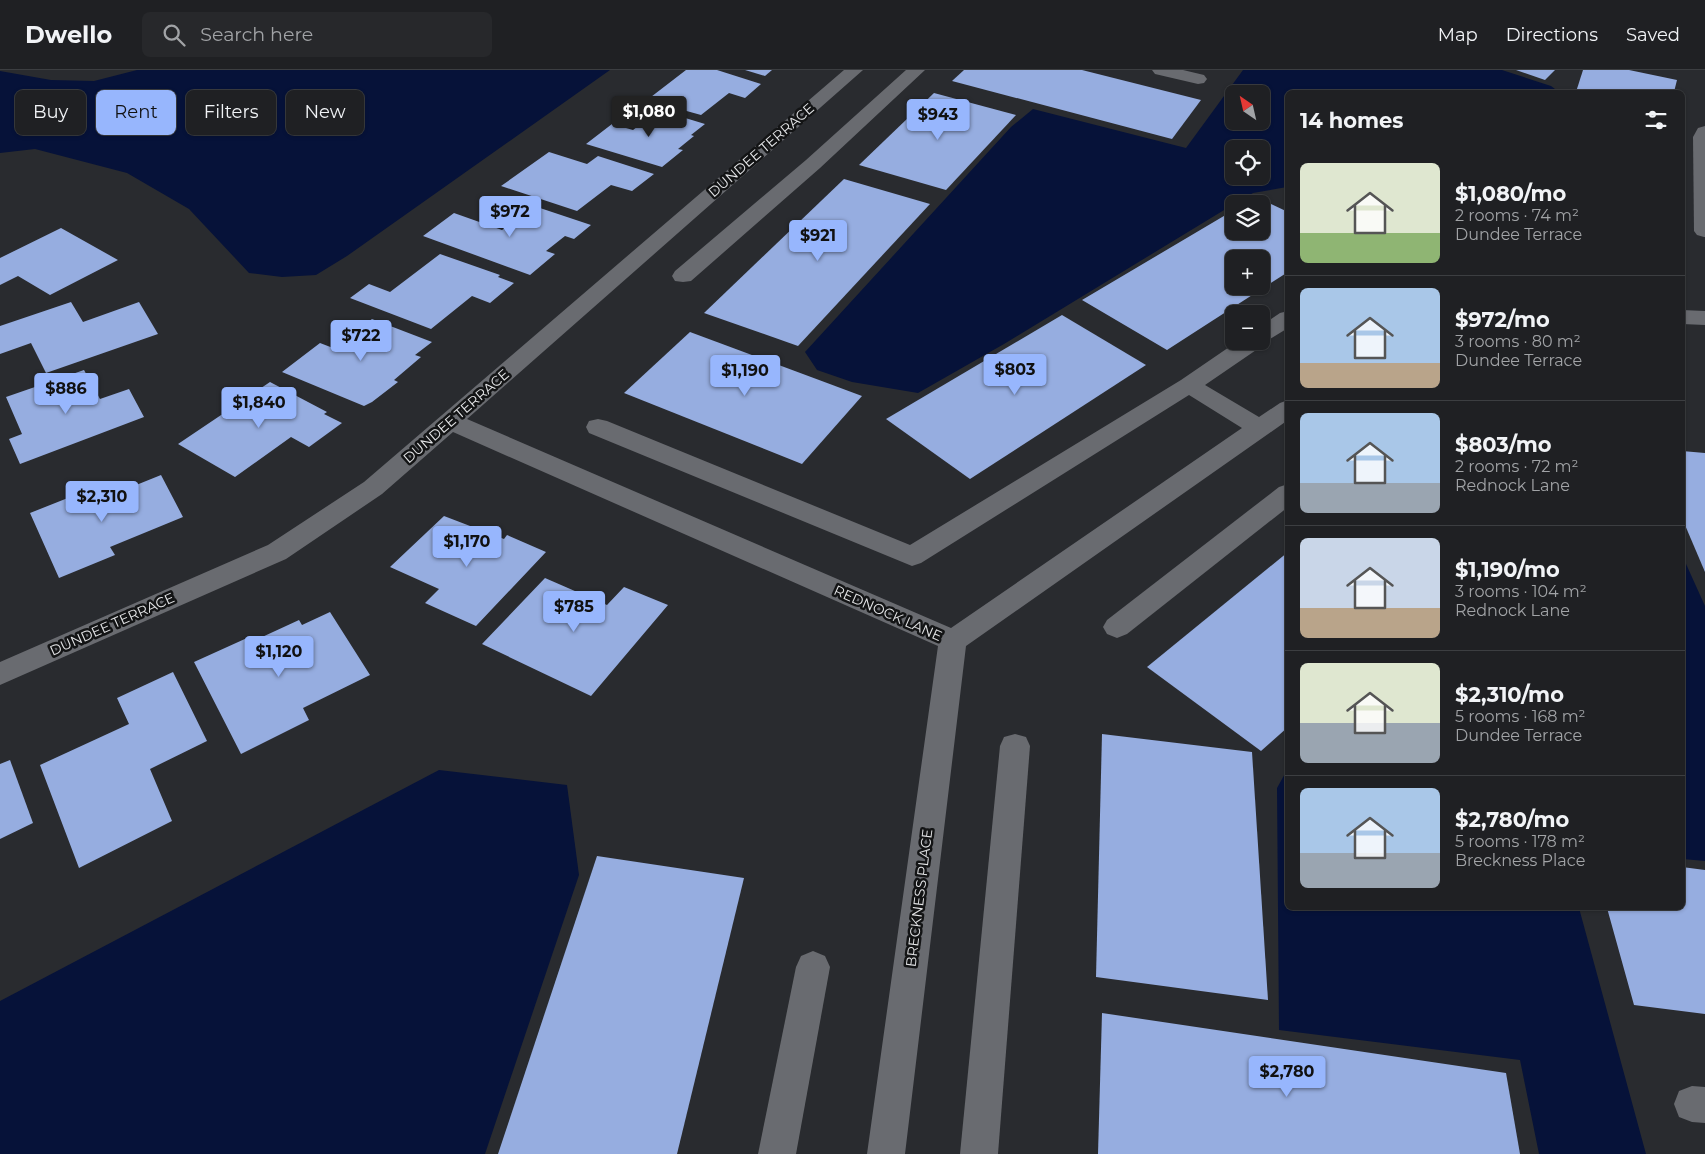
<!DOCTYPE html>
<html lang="en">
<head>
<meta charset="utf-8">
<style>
  :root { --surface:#1f2023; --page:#27282b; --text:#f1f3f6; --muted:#a1a3a6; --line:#3c3e41; --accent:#97b6fd }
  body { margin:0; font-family:Montserrat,sans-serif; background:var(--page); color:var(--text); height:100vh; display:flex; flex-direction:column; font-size:19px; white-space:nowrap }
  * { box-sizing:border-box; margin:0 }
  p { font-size:16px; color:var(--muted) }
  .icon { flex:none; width:28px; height:28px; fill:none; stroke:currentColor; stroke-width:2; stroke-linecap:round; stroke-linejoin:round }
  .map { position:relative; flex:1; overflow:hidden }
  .side { position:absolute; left:1285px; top:20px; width:400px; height:820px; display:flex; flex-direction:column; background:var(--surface); border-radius:8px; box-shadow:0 1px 4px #0004,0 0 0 1px var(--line) }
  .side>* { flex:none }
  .top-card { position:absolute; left:15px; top:20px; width:475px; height:45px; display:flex; gap:10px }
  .needle { width:32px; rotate:326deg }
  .controls { position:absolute; left:1225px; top:15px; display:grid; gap:10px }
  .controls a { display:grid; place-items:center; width:45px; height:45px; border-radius:8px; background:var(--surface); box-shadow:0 1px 4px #0004,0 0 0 1px var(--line); font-size:25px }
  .price { position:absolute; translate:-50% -42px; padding:0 11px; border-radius:5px; background:var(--accent); color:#111; font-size:16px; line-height:32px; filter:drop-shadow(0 1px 2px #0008) }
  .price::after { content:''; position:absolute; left:50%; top:30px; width:15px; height:11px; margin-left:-8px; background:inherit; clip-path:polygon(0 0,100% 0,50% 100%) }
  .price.active { background:#222; color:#fff }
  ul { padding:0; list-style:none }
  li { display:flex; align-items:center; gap:15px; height:125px; padding:0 15px }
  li+li { border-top:1px solid var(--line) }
  li span { display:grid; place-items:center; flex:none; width:140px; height:100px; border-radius:8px; color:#555 }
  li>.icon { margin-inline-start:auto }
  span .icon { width:60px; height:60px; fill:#fffc; stroke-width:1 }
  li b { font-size:21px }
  h2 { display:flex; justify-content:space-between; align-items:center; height:60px; padding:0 15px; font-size:21px }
  .pill { padding:0 18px; border-radius:8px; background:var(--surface); box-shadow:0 1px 4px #0004,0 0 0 1px var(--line); font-size:18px; line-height:45px }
  .pill.active { background:var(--accent); color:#111 }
  header { display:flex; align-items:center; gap:30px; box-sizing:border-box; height:70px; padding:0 25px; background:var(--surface); border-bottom:1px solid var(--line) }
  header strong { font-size:24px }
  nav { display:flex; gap:28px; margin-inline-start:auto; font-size:18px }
  .search { width:350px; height:45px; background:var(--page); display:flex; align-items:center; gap:12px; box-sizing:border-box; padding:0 18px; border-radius:8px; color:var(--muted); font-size:19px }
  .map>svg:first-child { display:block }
  .water { fill:#061239; fill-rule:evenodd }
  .building { fill:#96ade0; fill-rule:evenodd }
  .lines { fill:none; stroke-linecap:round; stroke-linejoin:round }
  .minor { fill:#696b70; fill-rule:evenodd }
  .labels { text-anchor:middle; stroke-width:5; stroke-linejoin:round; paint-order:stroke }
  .street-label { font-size:14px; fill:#e5e6e8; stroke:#131415 }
</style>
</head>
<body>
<header>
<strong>Dwello</strong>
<div class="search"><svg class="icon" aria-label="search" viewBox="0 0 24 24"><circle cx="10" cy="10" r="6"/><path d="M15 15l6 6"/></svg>Search here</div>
<nav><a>Map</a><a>Directions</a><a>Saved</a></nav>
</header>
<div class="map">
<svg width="1705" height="1084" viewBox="0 0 1705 1084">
  <rect width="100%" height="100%" fill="#292b2f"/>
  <g class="water">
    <polygon points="137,0 610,0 347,186 316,205 282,207 249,203 189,139 127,103 35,79 0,83 0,1 51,10 94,11"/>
    <path d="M1243 0H1502L1551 16 1559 22H1288L1287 117 1253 123 1234 134 1004 274 918 323 852 312 817 300 805 282 1011 57 1033 39 1186 78ZM1234 24H1261V51H1234ZM1234 79H1261V106H1234Z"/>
    <polygon points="1682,485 1705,536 1705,791 1683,789"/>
    <polygon points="439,700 567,715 579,805 485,1084 0,1084 0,931"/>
    <polygon points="1287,700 1288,838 1579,838 1646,1084 1539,1084 1520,990 1279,960 1277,718"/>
  </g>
  <g class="building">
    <polygon points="686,0 717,0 761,14 745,28 729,23 701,45 647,30"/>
    <polygon points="745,0 772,0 765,6"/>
    <polygon points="964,0 1082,0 1201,30 1172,69 952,11"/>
    <polygon points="1516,0 1555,0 1545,10"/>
    <polygon points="1583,0 1629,0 1677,10 1674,22 1576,22"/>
    <polygon points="934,23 1016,45 946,120 859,95"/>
    <polygon points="659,40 705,54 691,65 694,66 678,79 683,80 662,97 586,74 612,54 633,60"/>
    <polygon points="549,82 587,94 598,86 654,104 632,121 611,115 577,141 501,116"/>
    <polygon points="844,109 930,134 798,276 704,243"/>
    <path d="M1256 127 1288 142V202L1167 280 1082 230 1234 140V161H1261V134H1245ZM1234 189H1261V216H1234Z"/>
    <polygon points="534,136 591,155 574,169 565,166 546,181 555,184 530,205 423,166 454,143 502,160"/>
    <polygon points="61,158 118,190 50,225 18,206 0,215 0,188"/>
    <polygon points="440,184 500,205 498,207 514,213 490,233 472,226 431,259 350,228 369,214 390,222"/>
    <polygon points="71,232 83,252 139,232 158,264 46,303 31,273 0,284 0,256"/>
    <polygon points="1062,245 1146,295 970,409 886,349"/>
    <polygon points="372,249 432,272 415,285 421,287 394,310 398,312 372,332 364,336 282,302 320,273 333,278"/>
    <polygon points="690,262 862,326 802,394 624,323"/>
    <polygon points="84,300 100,329 129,319 144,347 20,394 9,369 22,364 6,327"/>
    <polygon points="270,312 327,342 324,344 342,353 309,377 291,367 235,407 178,374"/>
    <polygon points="1682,381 1705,383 1705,502 1682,448"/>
    <polygon points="161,405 183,447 110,477 115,485 59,508 30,443 93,418 99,430"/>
    <polygon points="444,446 504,469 507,465 546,482 476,556 425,533 439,519 390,497"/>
    <polygon points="1288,482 1288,657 1261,681 1147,597"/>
    <polygon points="545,508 607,535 624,517 668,535 591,626 482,574"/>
    <polygon points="330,542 370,605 303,638 309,650 241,684 194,592 247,568 249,573 299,550 302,555"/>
    <polygon points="173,602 207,671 150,699 172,751 79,798 40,695 129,654 117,628"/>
    <polygon points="1102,664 1252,682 1268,930 1096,907"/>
    <polygon points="10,690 33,753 0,769 0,694"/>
    <polygon points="597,786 744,808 677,1084 498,1084"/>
    <polygon points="1682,797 1705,800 1705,944 1634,935 1607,838 1682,838"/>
    <polygon points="1102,943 1506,1003 1520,1084 1098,1084"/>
  </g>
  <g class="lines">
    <g class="minor">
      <polygon points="844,0 863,0 467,349 951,558 1242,358 1189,325 921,493 912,496 589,363 586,357 589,351 598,349 607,351 910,475 1181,310 1238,271 1261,271 1261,256 1280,243 1288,241 1288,258 1265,272 1262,276 1205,315 1259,347 1280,333 1288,330 1288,350 966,576 905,1084 867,1084 938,576 453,362 382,424 286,489 0,615 0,592 268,475 364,412"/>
      <polygon points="906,0 925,0 820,98 691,211 683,212 675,211 672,206 675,201 806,90"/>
      <polygon points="1152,0 1183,0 1204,5 1207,9 1204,13 1198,14 1155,4"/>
      <polygon points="1705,56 1705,167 1704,167 1697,165 1694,161 1693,67 1698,58"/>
      <polygon points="1682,240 1705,241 1705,255 1682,254"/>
      <polygon points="1288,414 1288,437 1127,564 1117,568 1107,564 1103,557 1107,550 1279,417"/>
      <polygon points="1015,664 1026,667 1030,676 998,1084 960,1084 1000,676 1004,667"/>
      <polygon points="813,881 825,886 830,897 796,1084 758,1084 796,897 801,886"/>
      <polygon points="1692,1016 1705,1017 1705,1053 1692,1052 1679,1047 1674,1034 1679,1021"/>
    </g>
  </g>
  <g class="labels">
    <g class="street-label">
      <text transform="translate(761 80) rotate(-41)" y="5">DUNDEE TERRACE</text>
      <text transform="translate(456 346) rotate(-41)" y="5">DUNDEE TERRACE</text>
      <text transform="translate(888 543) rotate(24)" y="5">REDNOCK LANE</text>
      <text transform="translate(112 554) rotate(-24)" y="5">DUNDEE TERRACE</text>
      <text transform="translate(919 828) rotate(-83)" y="5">BRECKNESS PLACE</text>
    </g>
  </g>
</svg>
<div class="controls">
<a><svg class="needle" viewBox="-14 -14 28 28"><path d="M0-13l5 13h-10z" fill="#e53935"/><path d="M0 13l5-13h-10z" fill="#a1a3a6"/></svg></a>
<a><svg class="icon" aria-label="locate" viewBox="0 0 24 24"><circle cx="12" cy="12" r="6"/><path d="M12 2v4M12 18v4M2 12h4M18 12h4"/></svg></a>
<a><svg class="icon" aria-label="layers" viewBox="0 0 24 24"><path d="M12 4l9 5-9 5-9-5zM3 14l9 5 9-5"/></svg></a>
<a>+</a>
<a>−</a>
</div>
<b class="price active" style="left:649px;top:68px">$1,080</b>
<b class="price" style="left:938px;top:71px">$943</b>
<b class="price" style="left:510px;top:168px">$972</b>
<b class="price" style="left:818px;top:192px">$921</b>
<b class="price" style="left:361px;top:292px">$722</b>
<b class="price" style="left:1015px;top:326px">$803</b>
<b class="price" style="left:745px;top:327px">$1,190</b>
<b class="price" style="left:66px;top:345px">$886</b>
<b class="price" style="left:259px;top:359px">$1,840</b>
<b class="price" style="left:102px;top:453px">$2,310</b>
<b class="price" style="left:467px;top:498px">$1,170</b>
<b class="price" style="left:574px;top:563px">$785</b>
<b class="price" style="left:279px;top:608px">$1,120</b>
<b class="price" style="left:1287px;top:1028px">$2,780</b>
<div class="top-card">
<a class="pill">Buy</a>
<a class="pill active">Rent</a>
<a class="pill">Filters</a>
<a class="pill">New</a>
</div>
<section class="side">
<h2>14 homes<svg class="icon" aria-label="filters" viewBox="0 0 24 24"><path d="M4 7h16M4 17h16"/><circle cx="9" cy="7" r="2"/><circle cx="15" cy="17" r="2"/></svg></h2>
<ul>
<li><span style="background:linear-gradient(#dfe7d0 70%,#8fb573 0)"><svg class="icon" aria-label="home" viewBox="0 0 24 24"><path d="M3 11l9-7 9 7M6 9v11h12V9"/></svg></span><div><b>$1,080/mo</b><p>2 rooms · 74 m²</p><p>Dundee Terrace</p></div></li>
<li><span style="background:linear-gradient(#a9c7e8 75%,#b9a48a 0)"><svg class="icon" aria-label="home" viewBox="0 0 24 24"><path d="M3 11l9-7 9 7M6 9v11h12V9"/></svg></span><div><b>$972/mo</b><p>3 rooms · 80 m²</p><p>Dundee Terrace</p></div></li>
<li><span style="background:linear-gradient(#a9c7e8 70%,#9aa5b1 0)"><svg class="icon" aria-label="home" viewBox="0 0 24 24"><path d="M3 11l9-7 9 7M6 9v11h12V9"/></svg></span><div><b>$803/mo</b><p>2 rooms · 72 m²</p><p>Rednock Lane</p></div></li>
<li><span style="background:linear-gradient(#c9d6e8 70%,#b9a48a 0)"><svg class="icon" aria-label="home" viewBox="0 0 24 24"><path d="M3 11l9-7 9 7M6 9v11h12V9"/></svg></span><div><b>$1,190/mo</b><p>3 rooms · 104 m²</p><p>Rednock Lane</p></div></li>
<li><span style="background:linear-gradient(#dfe7d0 60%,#9aa5b1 0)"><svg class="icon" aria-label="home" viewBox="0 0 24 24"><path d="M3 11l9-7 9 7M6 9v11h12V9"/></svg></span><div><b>$2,310/mo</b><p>5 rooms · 168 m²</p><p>Dundee Terrace</p></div></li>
<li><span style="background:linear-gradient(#a9c7e8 65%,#9aa5b1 0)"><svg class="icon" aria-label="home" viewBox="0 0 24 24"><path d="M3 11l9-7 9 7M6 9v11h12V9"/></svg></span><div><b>$2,780/mo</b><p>5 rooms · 178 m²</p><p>Breckness Place</p></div></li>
</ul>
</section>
</div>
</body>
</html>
